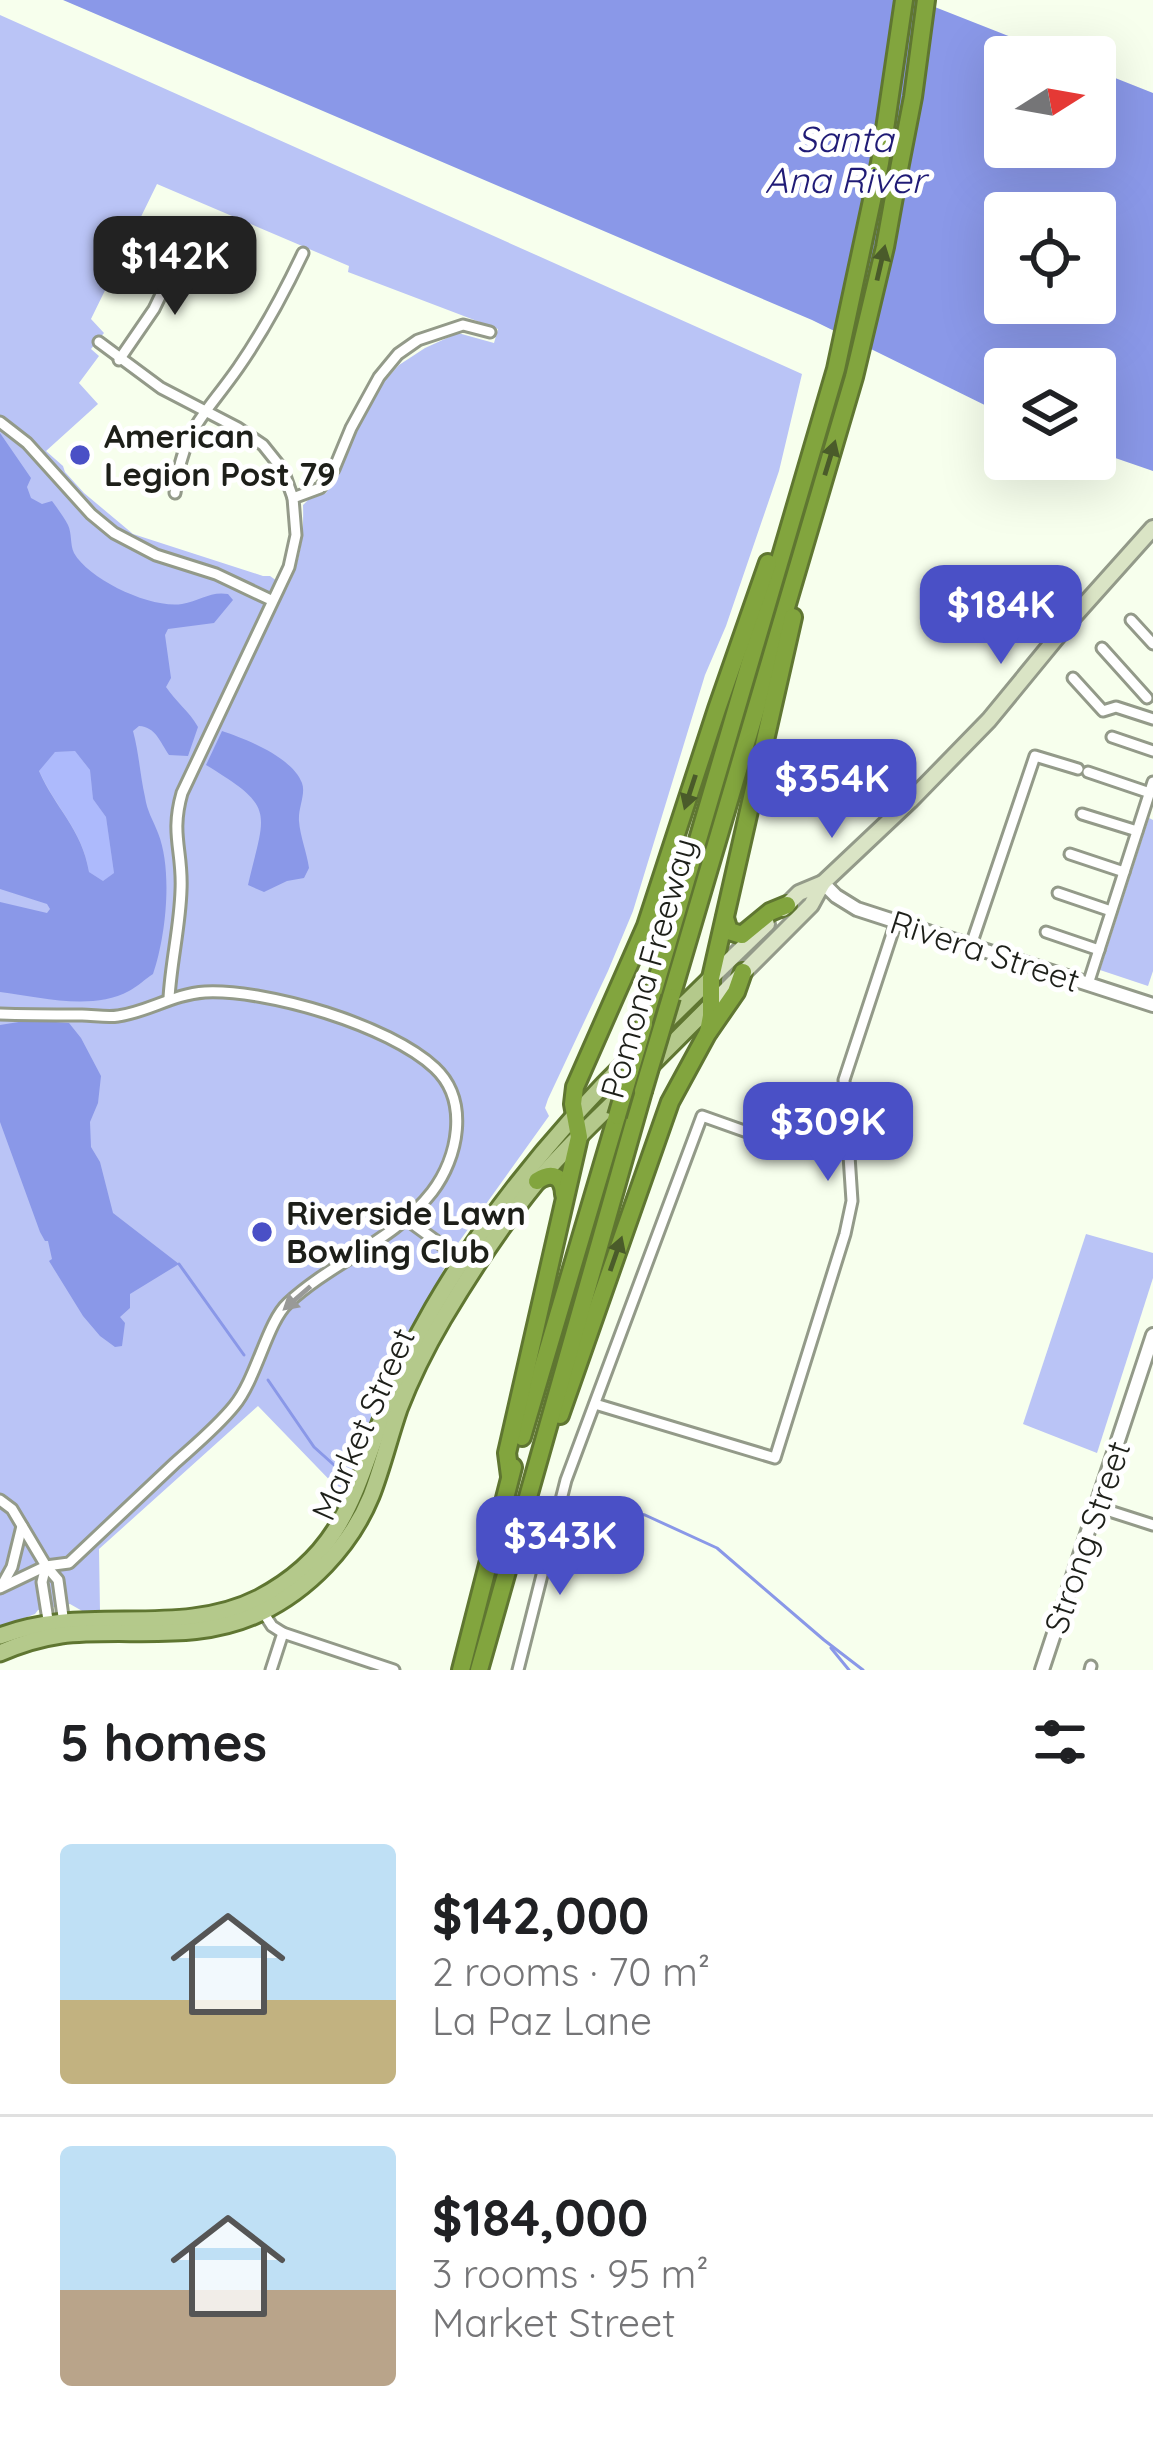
<!DOCTYPE html>
<html lang="en">
<head>
<meta charset="utf-8">
<style>
  :root { --surface:#fff; --page:#f2f2f2; --text:#202124; --muted:#757577; --line:#e0e0e0; --accent:#4a50c6 }
  body { margin:0; font-family:Quicksand,sans-serif; background:var(--page); color:var(--text); height:100vh; display:flex; flex-direction:column; font-size:45px; white-space:nowrap }
  * { box-sizing:border-box; margin:0 }
  p { font-size:39px; color:var(--muted) }
  .icon { flex:none; width:66px; height:66px; fill:none; stroke:currentColor; stroke-width:2; stroke-linecap:round; stroke-linejoin:round }
  .map { position:relative; height:1670px; overflow:hidden }
  .drawer { display:flex; flex-direction:column; background:var(--surface); flex:1 }
  .drawer>* { flex:none }
  .needle { width:78px; rotate:79deg }
  .controls { position:absolute; left:984px; top:36px; display:grid; gap:24px }
  .controls a { display:grid; place-items:center; width:132px; height:132px; border-radius:12px; background:var(--surface); box-shadow:0 12px 48px #0002; font-size:60px }
  .price { position:absolute; translate:-50% -102px; padding:0 27px; border-radius:24px; background:var(--accent); color:#fff; font-size:39px; line-height:78px; filter:drop-shadow(0 3px 6px #0008) }
  .price::after { content:''; position:absolute; left:50%; top:72px; width:36px; height:27px; margin-left:-18px; background:inherit; clip-path:polygon(0 0,100% 0,50% 100%) }
  .price.on { background:#222; color:#fff }
  ul { padding:0; list-style:none }
  li { display:flex; align-items:center; gap:36px; height:300px; padding:0 60px }
  li+li { border-top:3px solid var(--line) }
  li span { display:grid; place-items:center; flex:none; width:336px; height:240px; border-radius:12px; color:#555 }
  li>.icon { margin-inline-start:auto }
  span .icon { width:144px; height:144px; fill:#fffc; stroke-width:1 }
  li b { font-size:51px }
  h2 { display:flex; justify-content:space-between; align-items:center; height:144px; padding:0 60px; font-size:51px }
  .map>svg:first-child { display:block }
  .green { fill:#bac4f6; fill-rule:evenodd }
  .forest { fill:#adbafc }
  .water { fill:#8a98e8; fill-rule:evenodd }
  .lines { fill:none; stroke-linecap:round; stroke-linejoin:round }
  .stream { stroke:#8a98e8; stroke-width:3 }
  .minor-casing { stroke:#939a89; stroke-width:15 }
  .tertiary-casing { stroke:#939a89; stroke-width:18 }
  .secondary-casing { stroke:#939a89; stroke-width:20 }
  .primary-casing { stroke:#5f7631; stroke-width:21 }
  .motorway-casing { stroke:#5f7631; stroke-width:22 }
  .minor { stroke:#fff; stroke-width:9 }
  .tertiary { stroke:#fff; stroke-width:12 }
  .secondary { stroke:#dae4c5; stroke-width:14 }
  .primary { stroke:#b4c98b; stroke-width:15 }
  .motorway { stroke:#82a53e; stroke-width:16 }
  .motorway-bridge-casing { stroke:#5f7631; stroke-width:22; stroke-linecap:butt }
  .motorway-bridge { stroke:#82a53e; stroke-width:16 }
  .oneway { fill:#4a5b2a }
  .oneway2 { fill:#999a98 }
  .poi-dot { fill:#4a50c6; stroke:#fff; stroke-width:4.5 }
  .labels { text-anchor:middle; stroke-width:10; stroke-linejoin:round; paint-order:stroke }
  .poi-label { font-size:33px; font-weight:bold; fill:#1d1f19; stroke:#fff; text-anchor:start }
  .street-label { font-size:33px; fill:#1d1f19; stroke:#fff }
  .water-label { font-size:36px; font-style:italic; fill:#201b76; stroke:#fff }
</style>
</head>
<body>
<div class="map">
<svg width="1153" height="1670" viewBox="0 0 1153 1670">
  <rect width="100%" height="100%" fill="#f7ffed"/>
  <g class="green">
    <path d="M0 15 802 374 779 471 726 626 705 675 633 911 608 971 548 1099 545 1108 549 1116 451 1253 358 1459 345 1496 258 1406 99 1549 100 1612H84L70 1604 38 1610 35 1614 0 1627ZM157 184 349 266 348 272 498 329 494 343 458 333 425 348 399 365 371 396 326 493 308 500 303 505C304 534 301 562 287 588L270 576H263L133 534 84 493 65 472 63 466 46 451 98 404 79 383 99 356 91 349 104 333 91 319Z"/>
    <polygon points="1149,818 1153,820 1153,971 1148,986 1100,970"/>
    <polygon points="1086,1234 1153,1253 1153,1278 1097,1453 1023,1424"/>
  </g>
  <path class="forest" d="M75 751 90 770 93 799 106 817 114 873 103 881 89 872C83 830 55 807 39 770L55 752Z"/>
  <g class="water">
    <path d="M63 0H917L1062 57H1005V147H1095V70L1153 93V471L1095 451V369H1005V415L812 320ZM1005 213H1095V303H1005Z"/>
    <path d="M0 433 31 478 27 487 31 498 42 504 52 501C57 508 64 517 68 525 72 533 70 545 74 553 89 580 152 609 182 604 200 601 210 591 228 594L233 600 214 623 168 629 165 635 171 678 166 687C176 702 189 711 198 727L188 756 169 755C160 742 156 727 139 726L133 731C139 753 140 775 145 797 147 811 153 820 158 833 173 870 166 937 153 974 145 979 137 987 129 991 92 1011 39 997 0 992V902L47 913 50 909 47 904 0 889ZM75 751 90 770 93 799 106 817 114 873 103 881 89 872C82 829 55 808 39 771L55 752Z"/>
    <path d="M222 731C246 739 292 757 302 783 306 794 298 808 299 821 300 836 307 853 309 868L304 878 287 881 264 892 248 885C265 811 277 808 206 765Z"/>
    <polygon points="31,1020 69,1023 81,1038 101,1076 98,1103 90,1122 91,1147 100,1162 113,1213 179,1264 130,1294 130,1308 120,1317 125,1323 122,1346 115,1347 100,1336 83,1316 49,1261 52,1259 48,1241 45,1241 40,1232 0,1122 0,1025"/>
  </g>
  <g class="lines">
    <g class="stream">
      <polyline points="179,1264 244,1355"/>
      <polyline points="268,1380 314,1447 343,1473"/>
      <polyline points="575,1501 645,1515 717,1548 824,1640 863,1670"/>
      <polyline points="831,1648 849,1670"/>
    </g>
    <g class="minor-casing">
      <g id="minor">
        <polyline points="99,342 161,388 238,428 263,445 283,470 293,498"/>
        <polyline points="119,360 154,309 183,249"/>
        <polyline points="0,422 27,443 91,514 114,533 156,555 216,574 271,600"/>
        <path d="M175 493C183 428 203 418 238 368 263 332 284 293 303 253"/>
        <polyline points="1131,620 1153,644"/>
        <polyline points="1102,648 1147,698"/>
        <polyline points="1073,678 1103,711 1116,707 1153,719"/>
        <polyline points="1112,737 1153,751"/>
        <polyline points="1088,772 1150,793"/>
        <polyline points="1082,814 1137,831"/>
        <polyline points="1070,854 1124,872"/>
        <polyline points="1058,893 1111,911"/>
        <polyline points="1046,932 1099,950"/>
        <polyline points="971,945 1035,756 1078,769"/>
        <polyline points="1088,984 1153,782"/>
        <path d="M169 998C171 962 180 926 181 890 183 851 170 835 182 793L289 567 296 535 293 498 320 488 334 469 351 428 379 377 398 354 418 340 463 325 490 332"/>
        <path d="M0 1014C27 1015 55 1015 82 1015 93 1015 107 1018 118 1016 148 1012 173 994 205 992 267 989 389 1025 435 1068 470 1101 458 1158 432 1192 395 1240 332 1262 288 1303 267 1322 257 1378 234 1406 217 1427 195 1445 175 1463 140 1496 104 1530 69 1563L46 1566 0 1588"/>
        <polyline points="406,1219 465,1262"/>
        <polyline points="595,1404 775,1458 845,1234 852,1201 844,1080 896,922"/>
        <polyline points="0,1500 12,1509 46,1566 58,1580 64,1624"/>
        <polyline points="1097,1507 1153,1525"/>
        <polyline points="46,1566 42,1582 49,1626"/>
        <polyline points="1,1587 12,1567 22,1526"/>
        <polyline points="261,1609 272,1626 283,1633 394,1670"/>
        <polyline points="271,1670 283,1633"/>
        <polyline points="518,1670 566,1480 702,1116 795,1149 849,1151"/>
        <polyline points="1090,1670 1091,1666"/>
      </g>
    </g>
    <g class="tertiary-casing">
      <g id="tertiary">
        <polyline points="823,883 836,896 857,909 1153,1005"/>
        <polyline points="1042,1670 1153,1335"/>
      </g>
    </g>
    <g class="secondary-casing">
      <g id="secondary">
        <polyline points="783,909 799,893 823,883"/>
        <polyline points="711,978 767,924"/>
        <polyline points="710,1006 811,905 823,883 910,801 989,720 1076,614 1153,528"/>
      </g>
    </g>
    <g class="primary-casing">
      <g id="primary">
        <polyline points="662,1026 711,978"/>
        <polyline points="650,1066 710,1006"/>
        <path d="M0 1636C86 1603 178 1639 259 1598 345 1553 355 1489 386 1407 399 1373 415 1339 433 1308 489 1212 557 1129 636 1052"/>
        <path d="M0 1653C20 1644 40 1638 61 1635 128 1627 196 1644 260 1613 308 1590 350 1547 371 1496 382 1468 389 1438 399 1409 411 1378 426 1348 443 1319 471 1272 501 1226 536 1183 563 1150 595 1121 625 1091"/>
      </g>
    </g>
    <g class="motorway-casing">
      <g id="motorway">
        <polyline points="725,918 729,931 742,935 770,912 787,905"/>
        <polyline points="671,997 854,377 885,247 899,169 913,97 926,0"/>
        <polyline points="644,1024 836,369 880,163 904,0"/>
        <polyline points="708,1032 711,1016 711,978 793,617"/>
        <path d="M537 1181C552 1171 563 1176 564 1194"/>
        <polyline points="560,1415 670,1102 707,1034 736,992 743,972"/>
        <polyline points="522,1437 617,1116"/>
        <polyline points="510,1476 507,1453 579,1137 573,1104 575,1087 646,926 717,709 768,563"/>
        <polyline points="461,1670 513,1467"/>
        <polyline points="479,1670 643,1091"/>
      </g>
    </g>
    <use href="#minor" class="minor"/>
    <use href="#tertiary" class="tertiary"/>
    <use href="#secondary" class="secondary"/>
    <use href="#primary" class="primary"/>
    <use href="#motorway" class="motorway"/>
    <g class="motorway-bridge-casing">
      <g id="motorway-bridge">
        <polyline points="643,1091 671,997"/>
        <polyline points="617,1116 644,1024"/>
      </g>
    </g>
    <use href="#motorway-bridge" class="motorway-bridge"/>
  </g>
  <defs><path id="oneway-solid" d="M-6-.8H1V-3.2L6.5 0L1 3.2V.8H-6Z" transform="scale(3)"/></defs>
  <g class="oneway">
    <use href="#oneway-solid" transform="translate(881 263) rotate(-77)"/>
    <use href="#oneway-solid" transform="translate(830 458) rotate(-73)"/>
    <use href="#oneway-solid" transform="translate(690 792) rotate(108)"/>
    <use href="#oneway-solid" transform="translate(616 1254) rotate(-71)"/>
  </g>
  <use class="oneway2" href="#oneway-solid" transform="translate(297 1298) rotate(139)"/>
  <g class="poi-dot">
    <circle cx="80" cy="455" r="12"/>
    <circle cx="262" cy="1232" r="12"/>
  </g>
  <g class="labels">
    <g class="poi-label">
      <text x="104" y="448">American<tspan x="104" dy="38">Legion Post 79</tspan></text>
      <text x="286" y="1225">Riverside Lawn<tspan x="286" dy="38">Bowling Club</tspan></text>
    </g>
    <g class="street-label">
      <text transform="translate(985 951) rotate(18)" y="12">Rivera Street</text>
      <text transform="translate(648 968) rotate(-74)" y="12">Pomona Freeway</text>
      <text transform="translate(363 1424) rotate(-66)" y="12">Market Street</text>
      <text transform="translate(1087 1537) rotate(-71)" y="12">Strong Street</text>
    </g>
    <g class="water-label">
      <text x="845" y="152">Santa<tspan x="845" dy="41">Ana River</tspan></text>
    </g>
  </g>
</svg>
<div class="controls">
<a><svg class="needle" viewBox="-14 -14 28 28"><path d="M0-13l5 13h-10z" fill="#e53935"/><path d="M0 13l5-13h-10z" fill="#757577"/></svg></a>
<a><svg class="icon" aria-label="locate" viewBox="0 0 24 24"><circle cx="12" cy="12" r="6"/><path d="M12 2v4M12 18v4M2 12h4M18 12h4"/></svg></a>
<a><svg class="icon" aria-label="layers" viewBox="0 0 24 24"><path d="M12 4l9 5-9 5-9-5zM3 14l9 5 9-5"/></svg></a>
</div>
<b class="price on" style="left:175px;top:318px">$142K</b>
<b class="price" style="left:1001px;top:667px">$184K</b>
<b class="price" style="left:832px;top:841px">$354K</b>
<b class="price" style="left:828px;top:1184px">$309K</b>
<b class="price" style="left:560px;top:1598px">$343K</b>
</div>
<section class="drawer">
<h2>5 homes<svg class="icon" aria-label="filters" viewBox="0 0 24 24"><path d="M4 7h16M4 17h16"/><circle cx="9" cy="7" r="2"/><circle cx="15" cy="17" r="2"/></svg></h2>
<ul>
<li><span style="background:linear-gradient(#bfe0f5 65%,#c2b280 0)"><svg class="icon" aria-label="home" viewBox="0 0 24 24"><path d="M3 11l9-7 9 7M6 9v11h12V9"/></svg></span><div><b>$142,000</b><p>2 rooms · 70 m²</p><p>La Paz Lane</p></div></li>
<li><span style="background:linear-gradient(#bfe0f5 60%,#b9a48a 0)"><svg class="icon" aria-label="home" viewBox="0 0 24 24"><path d="M3 11l9-7 9 7M6 9v11h12V9"/></svg></span><div><b>$184,000</b><p>3 rooms · 95 m²</p><p>Market Street</p></div></li>
</ul>
</section>
</body>
</html>
